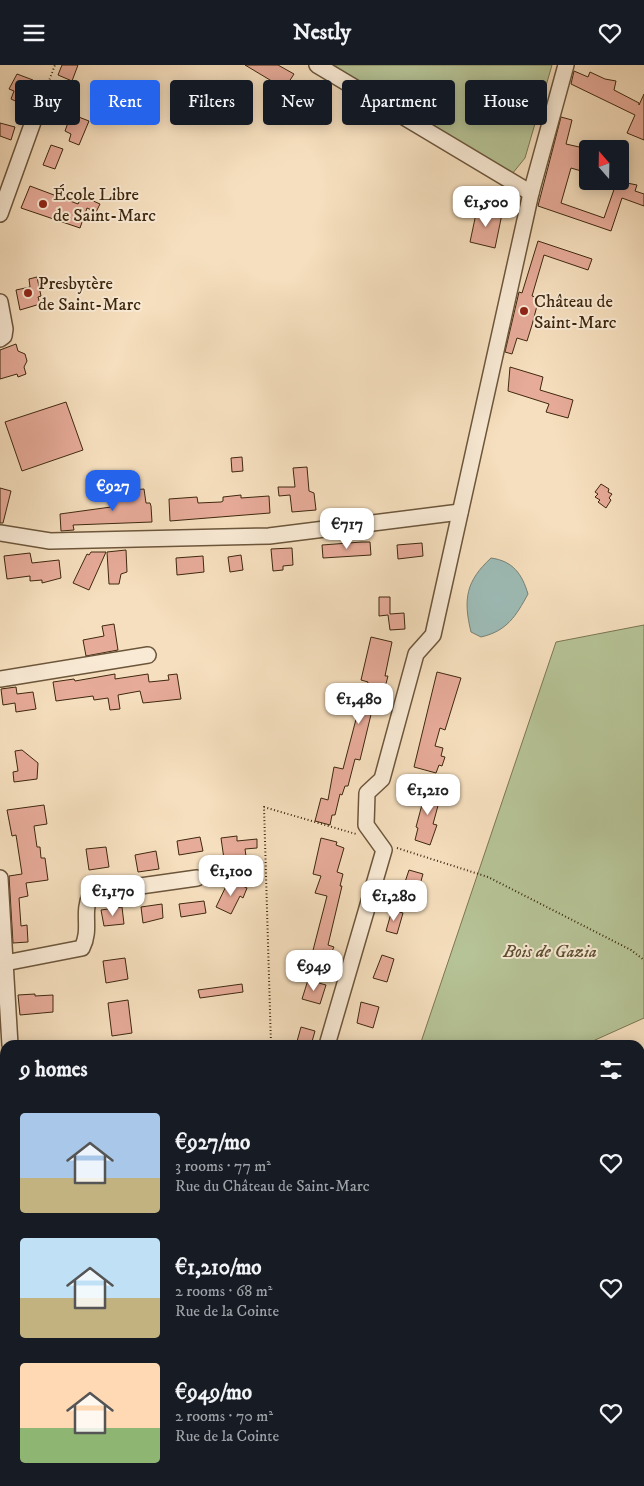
<!DOCTYPE html>
<html lang="en">
<head>
<meta charset="utf-8">
<style>
  :root { --surface:#171b24; --page:#242831; --text:#f1f3f6; --muted:#9ea1a6; --accent:#2563eb }
  body { margin:0; font-family:"IM FELL DW Pica",serif; background:var(--page); color:var(--text); height:100vh; display:flex; flex-direction:column; font-size:19px; white-space:nowrap }
  * { box-sizing:border-box; margin:0 }
  p { font-size:16px; color:var(--muted) }
  .icon { flex:none; width:28px; height:28px; fill:none; stroke:currentColor; stroke-width:2; stroke-linecap:round; stroke-linejoin:round }
  .map { position:relative; flex:1; overflow:hidden }
  .drawer { position:absolute; left:0px; top:975px; width:645px; height:446px; display:flex; flex-direction:column; background:var(--surface); border-radius:15px 15px 0 0; box-shadow:0 2px 12px #0003 }
  .drawer>* { flex:none }
  .guide { position:absolute; left:15px; top:15px; width:615px; height:45px; display:flex; gap:10px }
  .needle { width:32px; rotate:340deg }
  .controls { position:absolute; left:579px; top:75px; display:grid; gap:10px }
  .controls a { display:grid; place-items:center; width:50px; height:50px; border-radius:5px; background:var(--surface); box-shadow:0 2px 12px #0003; font-size:25px }
  .price { position:absolute; translate:-50% -42px; padding:0 11px; border-radius:10px; background:#fff; color:#222; font-size:16px; line-height:32px; filter:drop-shadow(0 1px 2px #0008) }
  .price::after { content:''; position:absolute; left:50%; top:30px; width:15px; height:11px; margin-left:-8px; background:inherit; clip-path:polygon(0 0,100% 0,50% 100%) }
  .price.on { background:var(--accent); color:#fff }
  ul { padding:0; list-style:none }
  li { display:flex; align-items:center; gap:15px; height:125px; padding:0 20px }
  li span { display:grid; place-items:center; flex:none; width:140px; height:100px; border-radius:5px; color:#555 }
  li>.icon { margin-inline-start:auto }
  span .icon { width:60px; height:60px; fill:#fffc; stroke-width:1 }
  li b { font-size:21px }
  h2 { display:flex; justify-content:space-between; align-items:center; height:60px; padding:0 20px; font-size:21px }
  .chip { padding:0 18px; border-radius:5px; background:var(--surface); box-shadow:0 2px 12px #0003; font-size:18px; line-height:45px }
  .chip.on { background:var(--accent); color:#fff }
  header { display:flex; justify-content:space-between; align-items:center; height:65px; padding:0 20px; background:var(--surface); font-size:22px; font-weight:800 }
  .map>svg:first-child { display:block }
  .green { fill:#b6c396; stroke:#7a7652 }
  .water { fill:#9dbcb7; stroke:#778174 }
  .building { fill:#e7ab99; stroke:#3e280f }
  .lines { fill:none; stroke-linecap:round; stroke-linejoin:round }
  .minor-casing { stroke:#6c563b; stroke-width:18 }
  .path { stroke:#3e280f; stroke-width:2; stroke-dasharray:1 2.5; stroke-linecap:butt }
  .minor { stroke:#f9ead5; stroke-width:15 }
  .poi-dot { fill:#8f2418; stroke:#f9ead5; stroke-width:2 }
  .labels { text-anchor:middle; stroke-width:4; stroke-linejoin:round; paint-order:stroke }
  .poi-label { font-size:18px; fill:#3e280f; stroke:#f9ead5; text-anchor:start }
  .park-label { font-size:18px; font-style:italic; fill:#5c4f31; stroke:#f9ead5 }
</style>
</head>
<body>
<header><svg class="icon" aria-label="menu" viewBox="0 0 24 24"><path d="M4 6h16M4 12h16M4 18h16"/></svg>Nestly<svg class="icon" aria-label="heart" viewBox="0 0 24 24"><path d="M12 20l-8-8c-3-5 5-10 8-4 3-6 11-1 8 4z"/></svg></header>
<div class="map">
<svg width="644" height="1421" viewBox="0 0 644 1421">
  <rect width="100%" height="100%" fill="#f6dfbe"/>
  <filter id="stains"><feTurbulence type="fractalNoise" baseFrequency=".004" numOctaves="4"/><feColorMatrix values="0 0 0 0 .2 0 0 0 0 .09 0 0 0 0 .02 0 0 0 .5 -.17"/></filter>
  <radialGradient id="worn" r=".72"><stop offset=".6" stop-color="#630" stop-opacity="0"/><stop offset="1" stop-color="#630" stop-opacity=".3"/></radialGradient>
  <g class="green">
    <polygon points="326,0 552,0 525,93 512,109"/>
    <polygon points="644,560 644,953 584,980 420,980 556,577"/>
    <polygon points="644,995 644,1130 640,1129 640,997"/>
  </g>
  <path class="water" d="M491 493C513 496 522 509 528 529 516 551 507 566 481 572L471 567C463 534 466 516 491 493Z"/>
  <g class="building">
    <polygon points="62,0 78,0 72,16 58,10"/>
    <polygon points="245,0 278,0 294,9 283,26 273,21 275,18"/>
    <polygon points="574,6 588,12 590,7 605,14 616,16 614,25 639,38 639,40 644,29 644,75 627,68 635,50 571,19"/>
    <polygon points="17,9 33,15 24,40 11,34 14,26 9,24"/>
    <polygon points="71,49 89,56 79,80 69,76 71,69 65,66"/>
    <polygon points="561,52 572,55 566,79 588,84 588,108 571,103 561,138 604,153 617,116 637,120 635,126 644,129 644,141 622,133 611,166 538,141"/>
    <polygon points="0,58 15,62 11,75 0,71"/>
    <polygon points="51,80 63,84 55,104 43,100"/>
    <polygon points="30,121 78,139 82,131 100,139 96,147 87,143 80,163 21,143"/>
    <polygon points="477,144 502,149 495,183 470,177"/>
    <polygon points="538,176 592,194 588,205 544,190 532,231 539,233 532,260 527,276 517,273 512,289 505,287 519,227 522,228"/>
    <polygon points="37,212 41,231 38,232 40,239 20,245 16,225 30,222 29,214"/>
    <polygon points="16,279 18,286 25,289 27,296 24,302 26,309 18,312 17,309 0,314 0,285"/>
    <polygon points="510,302 543,312 540,325 573,335 568,353 546,347 549,339 508,326"/>
    <polygon points="66,337 83,385 22,406 5,357"/>
    <polygon points="242,392 243,406 232,407 231,393"/>
    <polygon points="307,402 309,426 314,428 316,445 292,447 290,430 279,431 278,422 295,422 293,403"/>
    <polygon points="601,419 609,424 608,427 612,429 609,433 611,435 606,443 598,437 600,435 595,432 598,429 595,427"/>
    <polygon points="0,423 11,426 3,458 0,458"/>
    <polygon points="144,424 146,438 150,438 151,441 152,457 73,460 74,465 61,466 60,449 111,442 110,427"/>
    <polygon points="241,430 241,433 269,431 270,448 170,456 169,434 197,432 198,438 221,437 223,436 223,432"/>
    <polygon points="362,477 370,477 371,490 323,493 322,480"/>
    <polygon points="422,478 423,491 398,494 397,480"/>
    <polygon points="292,483 293,500 283,501 283,505 273,506 271,484"/>
    <polygon points="126,485 127,507 121,509 119,519 109,519 107,487"/>
    <polygon points="91,487 106,487 89,525 73,518 87,489 89,490"/>
    <polygon points="30,488 32,498 59,495 61,513 42,518 42,515 30,516 30,511 7,514 4,491"/>
    <polygon points="241,490 243,505 230,507 228,492"/>
    <polygon points="203,491 204,507 177,510 176,493"/>
    <polygon points="379,532 390,532 390,549 404,548 405,564 390,565 388,550 379,551"/>
    <polygon points="114,559 118,585 86,591 83,575 104,571 102,561"/>
    <polygon points="371,572 392,577 385,611 388,611 382,634 375,633 360,695 355,694 348,721 345,721 342,730 340,729 335,750 332,750 330,760 315,756 321,733 328,735 334,702 343,704 360,639 364,640 369,622 367,621 368,617 361,615"/>
    <polygon points="437,607 461,613 445,665 440,663 435,681 443,683 441,691 445,692 442,701 439,700 436,708 414,702"/>
    <polygon points="115,609 115,614 148,609 149,617 169,615 168,610 177,609 181,634 143,638 140,626 118,630 120,644 110,645 108,633 94,635 93,631 56,636 53,617 74,614 75,616"/>
    <polygon points="16,622 17,629 33,627 36,644 16,647 15,638 3,640 1,624"/>
    <polygon points="22,685 38,698 37,714 14,717 13,707 18,706 15,686"/>
    <polygon points="427,721 442,726 433,759 437,760 430,780 415,775 418,763 416,762"/>
    <polygon points="44,740 47,759 34,761 37,782 40,782 41,793 45,793 48,815 26,818 28,831 19,833 21,861 27,860 28,877 13,878 9,811 22,809 16,770 12,771 7,745"/>
    <polygon points="237,771 237,776 257,774 257,783 245,784 246,791 224,794 221,773"/>
    <polygon points="200,772 203,786 179,790 177,776"/>
    <polygon points="321,773 337,777 336,780 344,783 337,807 343,809 340,821 342,821 328,880 334,882 327,897 311,893 327,831 315,828 321,811 313,809"/>
    <polygon points="106,782 109,802 89,805 86,784"/>
    <polygon points="156,786 159,804 138,807 135,790"/>
    <polygon points="409,805 423,809 417,830 402,826"/>
    <polygon points="229,815 247,823 243,833 240,831 231,849 216,842"/>
    <polygon points="204,836 206,848 181,852 179,839"/>
    <polygon points="162,839 163,853 143,858 141,842"/>
    <polygon points="122,842 124,859 104,861 101,845"/>
    <polygon points="392,845 403,848 397,869 386,866"/>
    <polygon points="382,890 394,894 387,917 373,913"/>
    <polygon points="125,893 128,914 106,918 103,896"/>
    <polygon points="308,915 326,920 320,939 302,934"/>
    <polygon points="242,919 243,927 200,933 198,925"/>
    <polygon points="35,929 35,931 53,930 53,947 20,950 18,930"/>
    <polygon points="128,935 132,968 112,971 108,938"/>
    <polygon points="361,937 379,942 373,963 357,958"/>
    <polygon points="301,962 315,966 311,980 296,980"/>
  </g>
  <g class="lines">
    <g class="minor-casing">
      <g id="minor">
        <polyline points="317,0 531,128"/>
        <polyline points="0,149 42,32"/>
        <polyline points="0,237 5,264 4,271 0,274"/>
        <polyline points="0,468 50,476 269,471 460,447"/>
        <polyline points="0,614 148,590"/>
        <polyline points="0,813 10,980"/>
        <path d="M5 898 82 883C92 863 81 849 91 828L197 813"/>
        <polyline points="327,980 384,785 366,760 367,728 382,714 416,589 433,570 531,128 566,0"/>
        <polyline points="640,1201 644,1196"/>
        <polyline points="0,1325 5,1325"/>
        <polyline points="50,1416 50,1421"/>
        <polyline points="399,1416 401,1421"/>
        <polyline points="473,1416 474,1421"/>
      </g>
    </g>
    <g class="path">
      <polyline points="47,21 55,0"/>
      <polyline points="397,783 488,812 631,885 644,895"/>
      <polyline points="271,980 264,742 356,769"/>
      <polyline points="0,1071 5,1071"/>
      <polyline points="0,1379 5,1378"/>
    </g>
    <use href="#minor" class="minor"/>
  </g>
  <g class="poi-dot">
    <circle cx="43" cy="139" r="5"/>
    <circle cx="28" cy="228" r="5"/>
    <circle cx="524" cy="246" r="5"/>
  </g>
  <g class="labels">
    <g class="poi-label">
      <text x="53" y="135">École Libre<tspan x="53" dy="21">de Saint-Marc</tspan></text>
      <text x="38" y="224">Presbytère<tspan x="38" dy="21">de Saint-Marc</tspan></text>
      <text x="534" y="242">Château de<tspan x="534" dy="21">Saint-Marc</tspan></text>
    </g>
    <g class="park-label">
      <text x="550" y="892">Bois de Gazia</text>
    </g>
  </g>
  <rect width="100%" height="100%" filter="url(#stains)"/>
  <rect width="100%" height="100%" fill="url(#worn)"/>
</svg>
<div class="controls">
<a><svg class="needle" viewBox="-14 -14 28 28"><path d="M0-13l5 13h-10z" fill="#e53935"/><path d="M0 13l5-13h-10z" fill="#9ea1a6"/></svg></a>
</div>
<b class="price" style="left:486px;top:163px">€1,500</b>
<b class="price on" style="left:113px;top:447px">€927</b>
<b class="price" style="left:347px;top:485px">€717</b>
<b class="price" style="left:359px;top:660px">€1,480</b>
<b class="price" style="left:428px;top:751px">€1,210</b>
<b class="price" style="left:231px;top:832px">€1,100</b>
<b class="price" style="left:113px;top:852px">€1,170</b>
<b class="price" style="left:394px;top:857px">€1,280</b>
<b class="price" style="left:314px;top:927px">€949</b>
<div class="guide">
<a class="chip">Buy</a>
<a class="chip on">Rent</a>
<a class="chip">Filters</a>
<a class="chip">New</a>
<a class="chip">Apartment</a>
<a class="chip">House</a>
</div>
<section class="drawer">
<h2>9 homes<svg class="icon" aria-label="filters" viewBox="0 0 24 24"><path d="M4 7h16M4 17h16"/><circle cx="9" cy="7" r="2"/><circle cx="15" cy="17" r="2"/></svg></h2>
<ul>
<li><span style="background:linear-gradient(#a9c7e8 65%,#c2b280 0)"><svg class="icon" aria-label="home" viewBox="0 0 24 24"><path d="M3 11l9-7 9 7M6 9v11h12V9"/></svg></span><div><b>€927/mo</b><p>3 rooms · 77 m²</p><p>Rue du Château de Saint-Marc</p></div><svg class="icon" aria-label="heart" viewBox="0 0 24 24"><path d="M12 20l-8-8c-3-5 5-10 8-4 3-6 11-1 8 4z"/></svg></li>
<li><span style="background:linear-gradient(#bfe0f5 60%,#c2b280 0)"><svg class="icon" aria-label="home" viewBox="0 0 24 24"><path d="M3 11l9-7 9 7M6 9v11h12V9"/></svg></span><div><b>€1,210/mo</b><p>2 rooms · 68 m²</p><p>Rue de la Cointe</p></div><svg class="icon" aria-label="heart" viewBox="0 0 24 24"><path d="M12 20l-8-8c-3-5 5-10 8-4 3-6 11-1 8 4z"/></svg></li>
<li><span style="background:linear-gradient(#ffd9b3 65%,#8fb573 0)"><svg class="icon" aria-label="home" viewBox="0 0 24 24"><path d="M3 11l9-7 9 7M6 9v11h12V9"/></svg></span><div><b>€949/mo</b><p>2 rooms · 70 m²</p><p>Rue de la Cointe</p></div><svg class="icon" aria-label="heart" viewBox="0 0 24 24"><path d="M12 20l-8-8c-3-5 5-10 8-4 3-6 11-1 8 4z"/></svg></li>
</ul>
</section>
</div>
</body>
</html>
